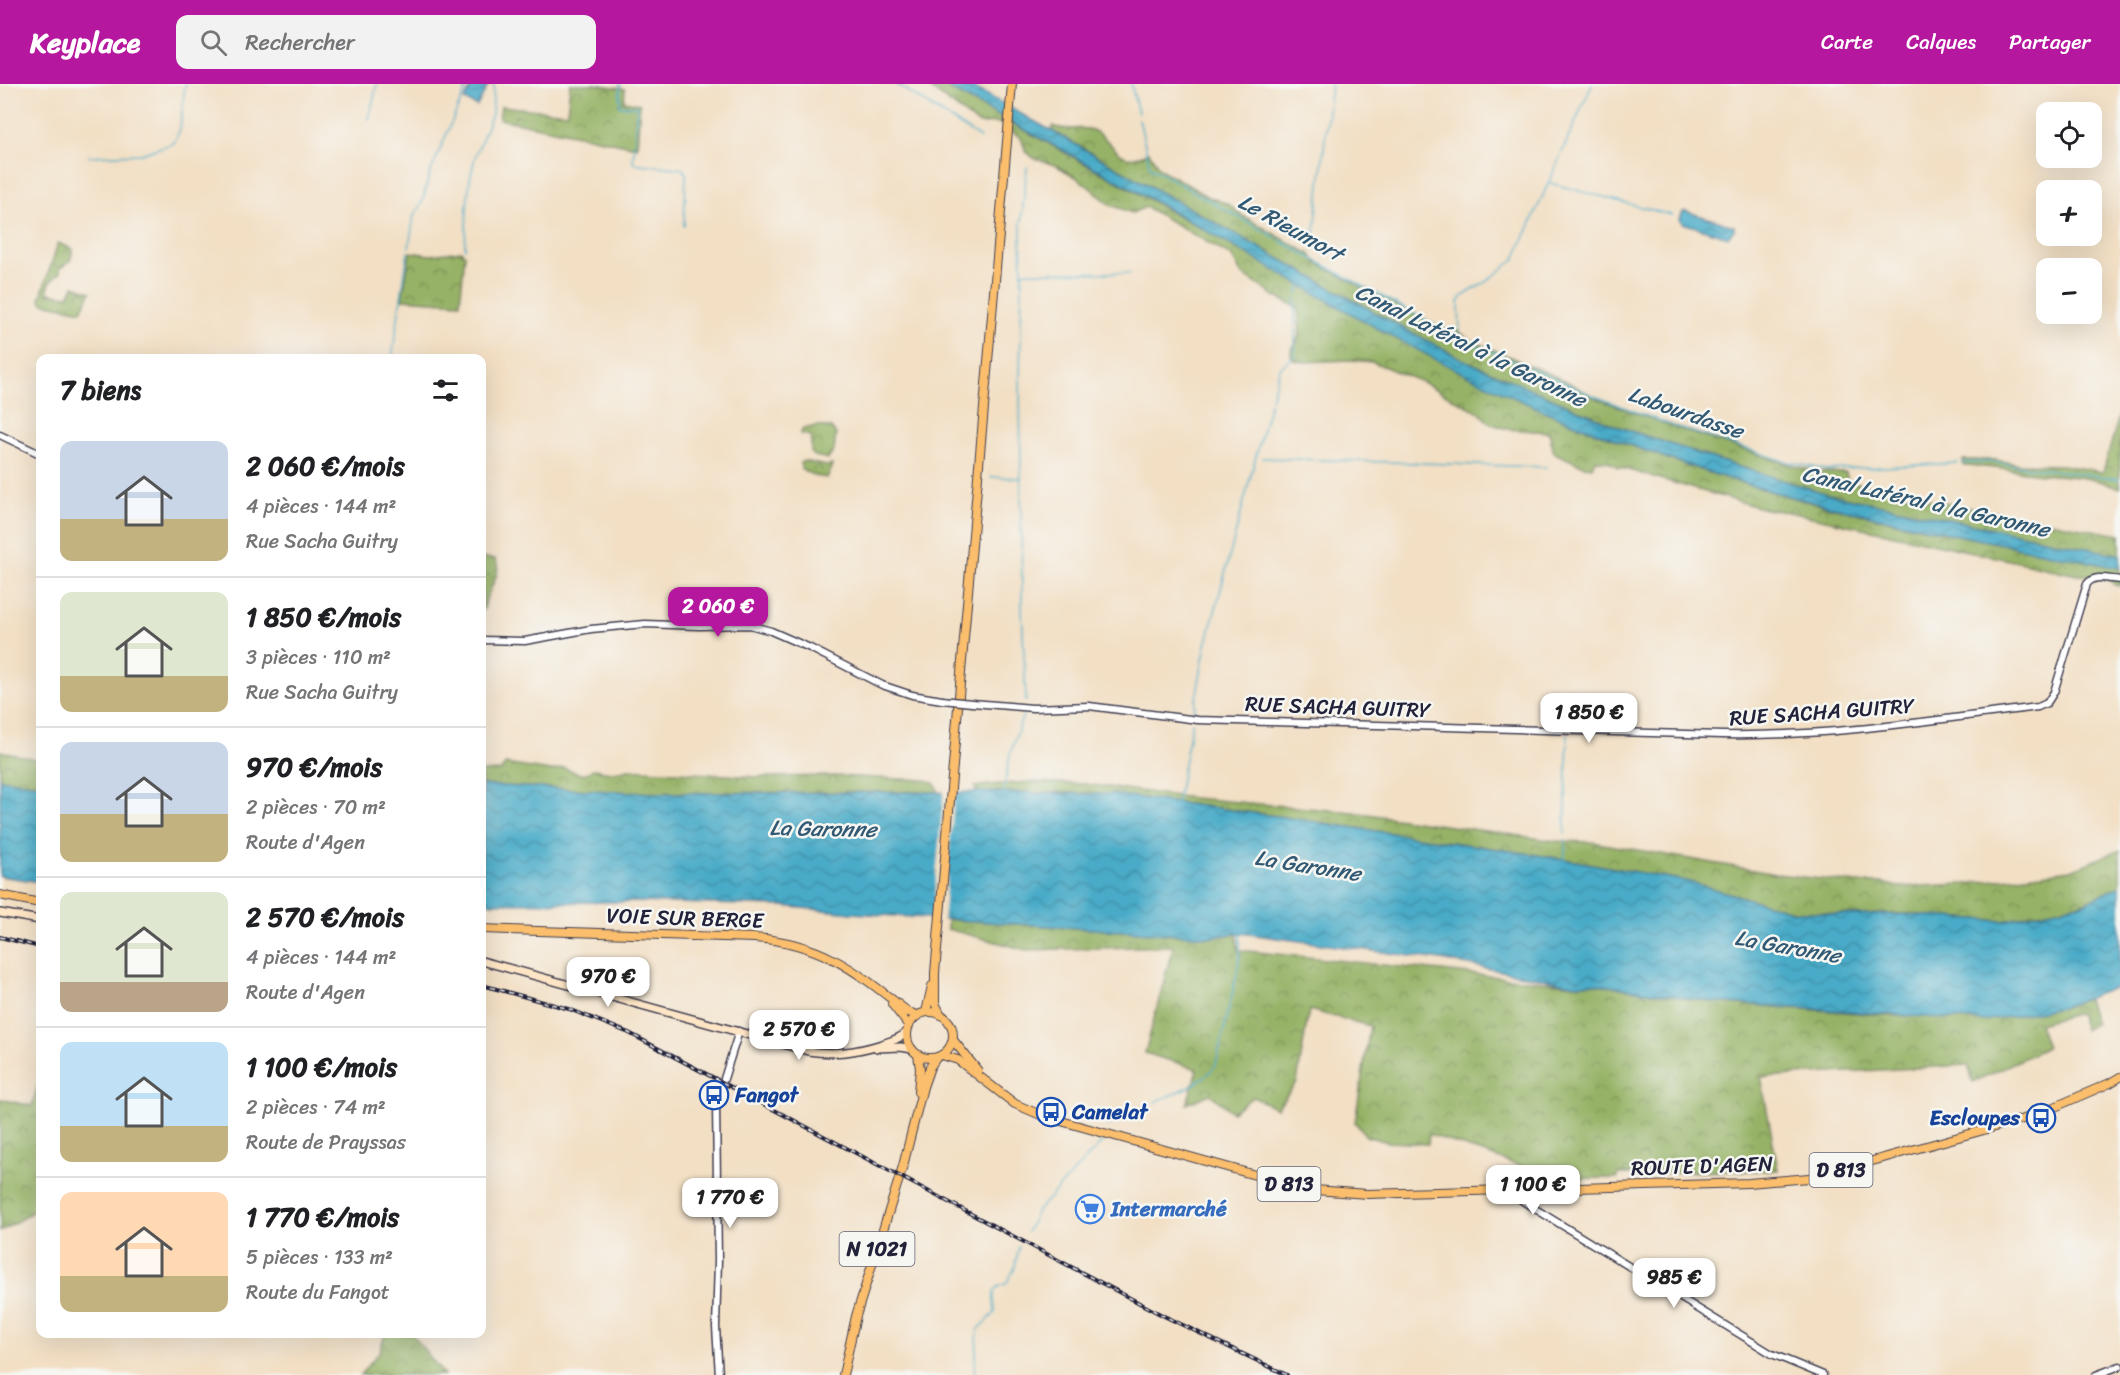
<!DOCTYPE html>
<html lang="fr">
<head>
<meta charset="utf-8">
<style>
  :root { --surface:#fff; --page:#f2f2f2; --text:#202124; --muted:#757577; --line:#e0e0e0; --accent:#b5179e }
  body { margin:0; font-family:Sriracha,sans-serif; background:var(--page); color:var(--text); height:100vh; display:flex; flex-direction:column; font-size:22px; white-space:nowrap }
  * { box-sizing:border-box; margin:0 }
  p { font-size:20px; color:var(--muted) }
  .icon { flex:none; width:33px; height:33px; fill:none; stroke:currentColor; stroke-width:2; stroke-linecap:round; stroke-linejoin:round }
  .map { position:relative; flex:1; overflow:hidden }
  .details { position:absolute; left:36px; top:270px; width:450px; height:984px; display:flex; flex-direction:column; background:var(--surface); border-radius:12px; box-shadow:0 6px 24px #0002 }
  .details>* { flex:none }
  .tools { position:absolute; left:2036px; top:18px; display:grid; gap:12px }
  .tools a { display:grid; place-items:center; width:66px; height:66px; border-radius:12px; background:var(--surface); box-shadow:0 6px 24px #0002; font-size:30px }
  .price { position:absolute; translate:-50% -51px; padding:0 14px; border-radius:12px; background:#fff; color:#222; font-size:20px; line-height:39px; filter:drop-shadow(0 2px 3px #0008) }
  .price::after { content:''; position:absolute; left:50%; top:36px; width:18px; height:14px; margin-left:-9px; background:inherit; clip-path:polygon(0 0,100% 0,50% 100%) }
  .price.selected { background:var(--accent); color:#fff }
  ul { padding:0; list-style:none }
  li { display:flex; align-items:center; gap:18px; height:150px; padding:0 24px }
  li+li { border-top:2px solid var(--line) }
  li span { display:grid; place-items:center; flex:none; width:168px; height:120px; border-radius:12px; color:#555 }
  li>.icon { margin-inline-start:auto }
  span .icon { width:72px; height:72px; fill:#fffc; stroke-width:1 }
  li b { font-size:26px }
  h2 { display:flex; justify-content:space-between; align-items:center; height:72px; padding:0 24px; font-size:26px }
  header { display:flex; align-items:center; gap:36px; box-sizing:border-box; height:84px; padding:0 30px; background:var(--accent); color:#fff }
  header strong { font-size:28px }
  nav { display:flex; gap:33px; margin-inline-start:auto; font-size:21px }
  .search { width:420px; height:54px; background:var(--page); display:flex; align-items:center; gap:15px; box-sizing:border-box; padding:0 21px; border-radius:12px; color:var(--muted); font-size:22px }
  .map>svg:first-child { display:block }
  .forest { fill:url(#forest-crowns); stroke:#5c6a50; stroke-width:1.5 }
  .water { fill:url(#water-waves); stroke:#366682; stroke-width:1.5 }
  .pier { fill:#f2dfc4 }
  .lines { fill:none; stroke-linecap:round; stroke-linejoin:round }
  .stream { stroke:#49abc8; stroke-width:1.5 }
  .tertiary-casing { stroke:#413e50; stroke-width:9 }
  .secondary-casing { stroke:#413e50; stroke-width:10 }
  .primary-casing { stroke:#413e50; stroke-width:10 }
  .tertiary { stroke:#fff; stroke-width:6 }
  .secondary { stroke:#fde5c5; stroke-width:7 }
  .primary { stroke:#fabe6d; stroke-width:8 }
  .rail-casing { stroke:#22223b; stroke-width:4 }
  .rail { stroke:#f6f6f2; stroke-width:1.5; stroke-dasharray:4.5; stroke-linecap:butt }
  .tertiary-bridge-casing { stroke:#413e50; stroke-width:9; stroke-linecap:butt }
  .tertiary-bridge { stroke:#fff; stroke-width:6 }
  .labels { text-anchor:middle; stroke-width:5; stroke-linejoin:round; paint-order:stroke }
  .shield { fill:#f6f6f2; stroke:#626272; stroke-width:1.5 }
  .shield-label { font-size:20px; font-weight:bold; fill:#22223b }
  .street-label { font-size:21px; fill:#22223b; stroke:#f6f6f2 }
  .transit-label { font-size:21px; font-weight:bold; fill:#164399; stroke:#f6f6f2; text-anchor:start }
  .shop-label { font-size:21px; font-weight:bold; fill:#366cbe; stroke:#f6f6f2; text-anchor:start }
  .water-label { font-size:22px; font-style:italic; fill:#325973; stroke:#f6f6f2 }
</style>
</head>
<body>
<header>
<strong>Keyplace</strong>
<div class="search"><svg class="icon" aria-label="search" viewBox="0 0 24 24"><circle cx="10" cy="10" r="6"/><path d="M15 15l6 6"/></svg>Rechercher</div>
<nav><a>Carte</a><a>Calques</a><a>Partager</a></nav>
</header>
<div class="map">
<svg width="2120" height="1291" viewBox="0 0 2120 1291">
  <defs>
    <pattern id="forest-crowns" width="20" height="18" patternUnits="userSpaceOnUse" patternTransform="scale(1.5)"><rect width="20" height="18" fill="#96b266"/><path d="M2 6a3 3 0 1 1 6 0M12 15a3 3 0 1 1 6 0" fill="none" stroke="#7a9055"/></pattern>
    <pattern id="water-waves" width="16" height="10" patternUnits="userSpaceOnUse" patternTransform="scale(1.5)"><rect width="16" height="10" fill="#49abc8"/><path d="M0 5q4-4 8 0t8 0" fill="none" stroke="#3c8ba4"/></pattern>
  </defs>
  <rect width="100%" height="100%" fill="#f6f6f2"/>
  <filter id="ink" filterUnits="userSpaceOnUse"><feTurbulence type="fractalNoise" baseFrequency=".0167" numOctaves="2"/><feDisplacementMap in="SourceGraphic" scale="12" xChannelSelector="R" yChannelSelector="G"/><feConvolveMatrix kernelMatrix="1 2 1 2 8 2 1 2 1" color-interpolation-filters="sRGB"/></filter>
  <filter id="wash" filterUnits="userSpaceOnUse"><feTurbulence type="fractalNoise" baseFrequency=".008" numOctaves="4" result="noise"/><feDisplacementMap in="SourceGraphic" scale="24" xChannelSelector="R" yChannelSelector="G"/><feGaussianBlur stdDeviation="1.35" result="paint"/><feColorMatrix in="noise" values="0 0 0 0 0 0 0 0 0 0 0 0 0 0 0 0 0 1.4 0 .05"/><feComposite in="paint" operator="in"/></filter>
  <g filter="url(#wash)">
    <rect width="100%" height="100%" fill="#f2dfc4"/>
    <g class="forest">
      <polygon points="570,0 595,0 625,5 624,17 640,20 637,63 499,35 501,22 567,29"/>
      <path d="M924 0H941C1041 56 1141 110 1240 166 1351 229 1460 294 1578 341 1650 370 1724 395 1798 415 1904 442 2013 462 2120 484V502L2115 501 2104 492 2077 491 1789 428 1765 425 1618 383 1608 377 1595 376 1592 383 1584 382 1554 369 1549 348 1507 345 1489 339 1479 328 1422 298 1373 278 1350 276 1303 278 1294 276C1286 266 1295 264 1298 254 1301 246 1299 232 1297 223L1276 213 1242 190 1231 172 1146 123 1132 129 1111 121 1079 95 1057 82 1034 74 1026 68 1021 54 999 39 980 40 976 38Z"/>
      <path d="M1053 42C1065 48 1080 42 1092 46 1116 55 1115 86 1149 68L1160 85 1209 113 1228 120 1241 131 1310 170 1317 179 1434 241 1448 246 1455 245 1471 256 1568 298 1593 313 1674 343 1797 383 1819 388 1846 389 1848 397 1926 415 2120 451V471L1828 410 1733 381 1616 342 1462 275 1403 244 1052 47Z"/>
      <polygon points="58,159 73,165 70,177 60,184 60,189 50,198 47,209 68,212 74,202 91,208 81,227 43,219 40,215"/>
      <polygon points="461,167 465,171 460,219 402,215 410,168 430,171"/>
      <path d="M2120 328V404C2089 391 2065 393 2033 389 2010 386 1988 382 1964 382L1963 376H1995L2019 380 2062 381 2103 388Z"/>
      <polygon points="818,342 831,344 836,350 834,367 828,375 815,372 811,369 811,352 801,350 802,345"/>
      <polygon points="804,377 826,382 832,381 832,384 827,394 815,392 802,386 800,379"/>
      <polygon points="482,474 495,475 498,483 496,493 486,515 485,523 482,527"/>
      <polygon points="0,667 40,676 40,700 0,695"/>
      <path d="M505 680 551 687 564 684 580 690 587 689 593 685C608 687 612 690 628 685L758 693 834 692 927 696 935 700 939 708 655 709 482 701V688L501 687Z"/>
      <path d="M1031 698 1085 700 1193 714 1353 728 1556 757 1592 758 1776 790 1858 799H1883L1898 803 1965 800 2071 786 2120 766V802L2084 819 2004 837 1902 830 1854 831 1792 827 1686 797 1564 775 1276 732 1112 710 977 708 975 703C993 699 1012 700 1031 698Z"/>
      <polygon points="947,835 1212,853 1237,850 1238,866 1577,901 1590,899 1713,918 1897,932 2061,924 2087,915 2095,940 2085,946 2079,929 2039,940 2047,963 1973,998 1968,981 1761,993 1778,1086 1618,1090 1618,1094 1536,1095 1517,1090 1520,1082 1429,1050 1428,1060 1388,1058 1366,1052 1355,1038 1370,942 1309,926 1297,998 1277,1024 1253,1013 1232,1028 1210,1010 1187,1020 1197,985 1145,969 1173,862 1026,866 947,845"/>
      <polygon points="40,994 40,1123 0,1148 0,1015 32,1022"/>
      <polygon points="385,1250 412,1250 444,1291 360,1291 380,1267"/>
    </g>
    <g class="water">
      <polygon points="473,0 489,0 477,22 464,16"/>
      <path d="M941 0H968L1403 244 1462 275 1616 342 1733 381 1828 410 2120 471V484C2015 463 1909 442 1804 416 1728 397 1651 370 1578 341 1440 286 1313 208 1184 134 1104 88 1022 45 941 0Z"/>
      <polygon points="1685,127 1734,142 1734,146 1728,153 1682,139 1680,135 1682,129"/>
      <polygon points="0,695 40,700 40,798 0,792"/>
      <polygon points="482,701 655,709 977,708 1112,710 1276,732 1564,775 1686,797 1792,827 1854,831 1902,830 2004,837 2084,819 2120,802 2120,902 2061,924 1983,937 1713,918 1590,899 1577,901 1441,876 1240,849 1212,853 852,829 781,822 636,818 482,819"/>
    </g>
    <polygon class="pier" points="944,705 955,705 943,838 932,837"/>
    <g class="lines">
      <g class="stream">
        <polyline points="620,0 620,22 637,22 633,79 683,85 686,90 684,142"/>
        <polyline points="896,0 980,54"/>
        <polyline points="1131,0 1138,29"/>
        <polyline points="1592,0 1515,175 1487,197 1463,212 1459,218 1460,254 1602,315 1674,342 1788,378 1827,386 1958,379"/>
        <polyline points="369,35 377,0"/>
        <polyline points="1139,35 1150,83 1313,175 1459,254"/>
        <polyline points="89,72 141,70 174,59 180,45 185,0"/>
        <polyline points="1550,99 1671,131"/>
        <polyline points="409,163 414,131 422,119 430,89 468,0"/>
        <polyline points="465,165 467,122 470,95 475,73 492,30 494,0"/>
        <polyline points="1313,165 1331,0"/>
        <polyline points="1022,188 1131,189"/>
        <polyline points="1297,211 1301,201"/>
        <polyline points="392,274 408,168"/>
        <polyline points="1271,315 1280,284 1294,272 1295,268 1295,215"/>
        <polyline points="1262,374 1546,383"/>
        <polyline points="1962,379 1991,378 2120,395"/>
        <polyline points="991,393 1020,394"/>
        <polyline points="1026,617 1022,525 1020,291 1022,197 1021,142 1027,83"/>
        <polyline points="1193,632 1205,565 1270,319"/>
        <polyline points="1003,708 1010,671 1023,631"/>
        <polyline points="1176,721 1192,639"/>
        <polyline points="1565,749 1568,650"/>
        <polyline points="1564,776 1566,756"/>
        <path d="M1155 1018C1175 1008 1204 1001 1216 980L1237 889 1240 869V850"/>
        <polyline points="1107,1042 1110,1038 1146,1022"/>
        <polyline points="1027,1148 1037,1127 1103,1057"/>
        <path d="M974 1291 978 1246 995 1229C995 1214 988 1204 1006 1200L1014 1186 1019 1163"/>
      </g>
    </g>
  </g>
  <g filter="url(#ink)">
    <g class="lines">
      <g class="tertiary-casing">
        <g id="tertiary">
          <polyline points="0,351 40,370"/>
          <polyline points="482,556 525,557 591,545 645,540 699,542 750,541 771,547 810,564 882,601 912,611 942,616"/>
          <path d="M972 619 1033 624 1089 622 1198 636 1722 651C1828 653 1934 636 2038 623L2047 619 2054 608 2087 500C2094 490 2109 495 2120 496"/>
          <polyline points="1516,1107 1520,1115 1529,1121 1535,1117 1532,1106"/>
          <polyline points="1529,1121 1772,1270 1823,1291"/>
          <polyline points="719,1291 716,1243 718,1176 716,1020 739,947"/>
          <polyline points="2096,1291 2120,1282"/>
        </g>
      </g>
      <g class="secondary-casing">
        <g id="secondary">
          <polyline points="0,829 40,836"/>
          <path d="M482 877 808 967C835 971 856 968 882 960 891 957 900 955 907 948"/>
          <polyline points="877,964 901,963 912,965"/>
        </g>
      </g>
      <g class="primary-casing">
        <g id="primary">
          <polyline points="0,811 40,819"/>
          <path d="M482 845 754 854C823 859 856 887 908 928L917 931"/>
          <polyline points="892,920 909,942"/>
          <circle cx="930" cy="951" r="23"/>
          <polyline points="926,928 932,902"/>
          <polyline points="940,929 935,919 935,889 1012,0"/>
          <polyline points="953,956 978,987"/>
          <polyline points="918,971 920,985 918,1008"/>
          <polyline points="942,971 958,976 1015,1020 1043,1032 1284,1099 1315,1106 1367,1110 1749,1099 1809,1094 1858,1081 2034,1032 2110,999 2120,993"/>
          <polyline points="843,1291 856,1232 903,1082 923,1003 930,983 936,974"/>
        </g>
      </g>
      <use href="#tertiary" class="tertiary"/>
      <use href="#secondary" class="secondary"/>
      <use href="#primary" class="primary"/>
      <g class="rail-casing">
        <g id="rail">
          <polyline points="0,853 40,863"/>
          <polyline points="482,901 569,925 629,949 1164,1232 1287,1291"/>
        </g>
      </g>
      <use href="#rail" class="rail"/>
      <g class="tertiary-bridge-casing">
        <polyline id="tertiary-bridge" points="942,616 972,619"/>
      </g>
      <use href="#tertiary-bridge" class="tertiary-bridge"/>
    </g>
  </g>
  <defs>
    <g id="bus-ring" transform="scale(1.5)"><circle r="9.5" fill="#f6f6f2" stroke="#1a4fb4" stroke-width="1.5"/><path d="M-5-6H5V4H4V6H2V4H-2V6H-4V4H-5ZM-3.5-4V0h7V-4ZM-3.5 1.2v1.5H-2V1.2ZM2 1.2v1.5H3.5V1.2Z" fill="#1a4fb4"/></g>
    <g id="supermarket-ring" transform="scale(1.5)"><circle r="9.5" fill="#f6f6f2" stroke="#3f7fe0" stroke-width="1.5"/><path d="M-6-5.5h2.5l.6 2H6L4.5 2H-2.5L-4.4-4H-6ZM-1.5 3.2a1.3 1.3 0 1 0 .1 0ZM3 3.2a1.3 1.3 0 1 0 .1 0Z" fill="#3f7fe0"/></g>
  </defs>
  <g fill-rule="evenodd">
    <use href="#bus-ring" x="714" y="1011"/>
    <use href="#bus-ring" x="1051" y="1028"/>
    <use href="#bus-ring" x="2041" y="1034"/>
    <use href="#supermarket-ring" x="1090" y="1125"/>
  </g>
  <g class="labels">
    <g class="shield">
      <rect x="1809.5" y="1069" width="63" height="34" rx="4.5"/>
      <rect x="1257.5" y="1083" width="63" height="34" rx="4.5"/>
      <rect x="839.5" y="1148" width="75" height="34" rx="4.5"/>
    </g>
    <g class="shield-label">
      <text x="1841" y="1093">D 813</text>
      <text x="1289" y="1107">D 813</text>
      <text x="877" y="1172">N 1021</text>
    </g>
    <g class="street-label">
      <text transform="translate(1338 623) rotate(2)" y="7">RUE SACHA GUITRY</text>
      <text transform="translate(1822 628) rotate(-4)" y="7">RUE SACHA GUITRY</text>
      <text transform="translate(685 834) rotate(2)" y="7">VOIE SUR BERGE</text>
      <text transform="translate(1702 1082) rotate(-2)" y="7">ROUTE D'AGEN</text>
    </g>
    <g class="transit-label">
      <text x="735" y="1018">Fangot</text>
      <text x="1072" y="1035">Camelat</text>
      <text x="2020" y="1041" text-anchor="end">Escloupes</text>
    </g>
    <g class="shop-label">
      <text x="1111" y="1132">Intermarché</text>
    </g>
    <g class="water-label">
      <text transform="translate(1291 143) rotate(29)" y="8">Le Rieumort</text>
      <text transform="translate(1471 261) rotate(26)" y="8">Canal Latéral à la Garonne</text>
      <text transform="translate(1686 328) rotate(19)" y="8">Labourdasse</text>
      <text transform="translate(1926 417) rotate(13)" y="8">Canal Latéral à la Garonne</text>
      <text transform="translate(823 744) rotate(1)" y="8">La Garonne</text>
      <text transform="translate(1308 781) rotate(9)" y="8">La Garonne</text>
      <text transform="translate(1788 862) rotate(10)" y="8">La Garonne</text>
    </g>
  </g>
</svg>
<div class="tools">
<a><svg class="icon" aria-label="locate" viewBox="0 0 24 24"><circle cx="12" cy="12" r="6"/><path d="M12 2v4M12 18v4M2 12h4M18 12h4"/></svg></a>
<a>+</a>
<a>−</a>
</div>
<b class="price selected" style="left:718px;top:554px">2 060 €</b>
<b class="price" style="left:1589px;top:660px">1 850 €</b>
<b class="price" style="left:608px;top:924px">970 €</b>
<b class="price" style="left:799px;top:977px">2 570 €</b>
<b class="price" style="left:1533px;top:1132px">1 100 €</b>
<b class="price" style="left:730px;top:1145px">1 770 €</b>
<b class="price" style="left:1674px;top:1225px">985 €</b>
<section class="details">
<h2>7 biens<svg class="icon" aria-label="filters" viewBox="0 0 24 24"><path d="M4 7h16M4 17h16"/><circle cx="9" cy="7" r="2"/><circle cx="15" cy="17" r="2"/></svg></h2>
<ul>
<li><span style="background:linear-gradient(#c9d6e8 65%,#c2b280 0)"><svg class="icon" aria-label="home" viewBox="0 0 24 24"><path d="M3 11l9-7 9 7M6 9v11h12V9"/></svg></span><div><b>2 060 €/mois</b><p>4 pièces · 144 m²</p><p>Rue Sacha Guitry</p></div></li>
<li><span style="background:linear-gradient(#dfe7d0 70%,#c2b280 0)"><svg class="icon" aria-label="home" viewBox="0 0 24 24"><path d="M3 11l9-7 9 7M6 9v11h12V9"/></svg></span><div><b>1 850 €/mois</b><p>3 pièces · 110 m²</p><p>Rue Sacha Guitry</p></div></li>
<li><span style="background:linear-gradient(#c9d6e8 60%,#c2b280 0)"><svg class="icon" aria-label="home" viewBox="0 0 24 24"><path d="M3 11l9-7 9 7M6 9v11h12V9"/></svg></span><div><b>970 €/mois</b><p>2 pièces · 70 m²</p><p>Route d'Agen</p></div></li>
<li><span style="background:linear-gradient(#dfe7d0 75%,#b9a48a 0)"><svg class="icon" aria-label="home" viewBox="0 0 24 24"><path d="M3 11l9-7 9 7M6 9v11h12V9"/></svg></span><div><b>2 570 €/mois</b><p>4 pièces · 144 m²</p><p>Route d'Agen</p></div></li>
<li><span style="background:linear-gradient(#bfe0f5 70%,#c2b280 0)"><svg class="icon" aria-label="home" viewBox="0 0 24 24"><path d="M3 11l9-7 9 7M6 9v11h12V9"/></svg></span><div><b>1 100 €/mois</b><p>2 pièces · 74 m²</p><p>Route de Prayssas</p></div></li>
<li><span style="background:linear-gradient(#ffd9b3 70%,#c2b280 0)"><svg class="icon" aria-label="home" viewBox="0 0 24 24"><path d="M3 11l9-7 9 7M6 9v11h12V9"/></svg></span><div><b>1 770 €/mois</b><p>5 pièces · 133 m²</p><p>Route du Fangot</p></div></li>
</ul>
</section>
</div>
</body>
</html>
